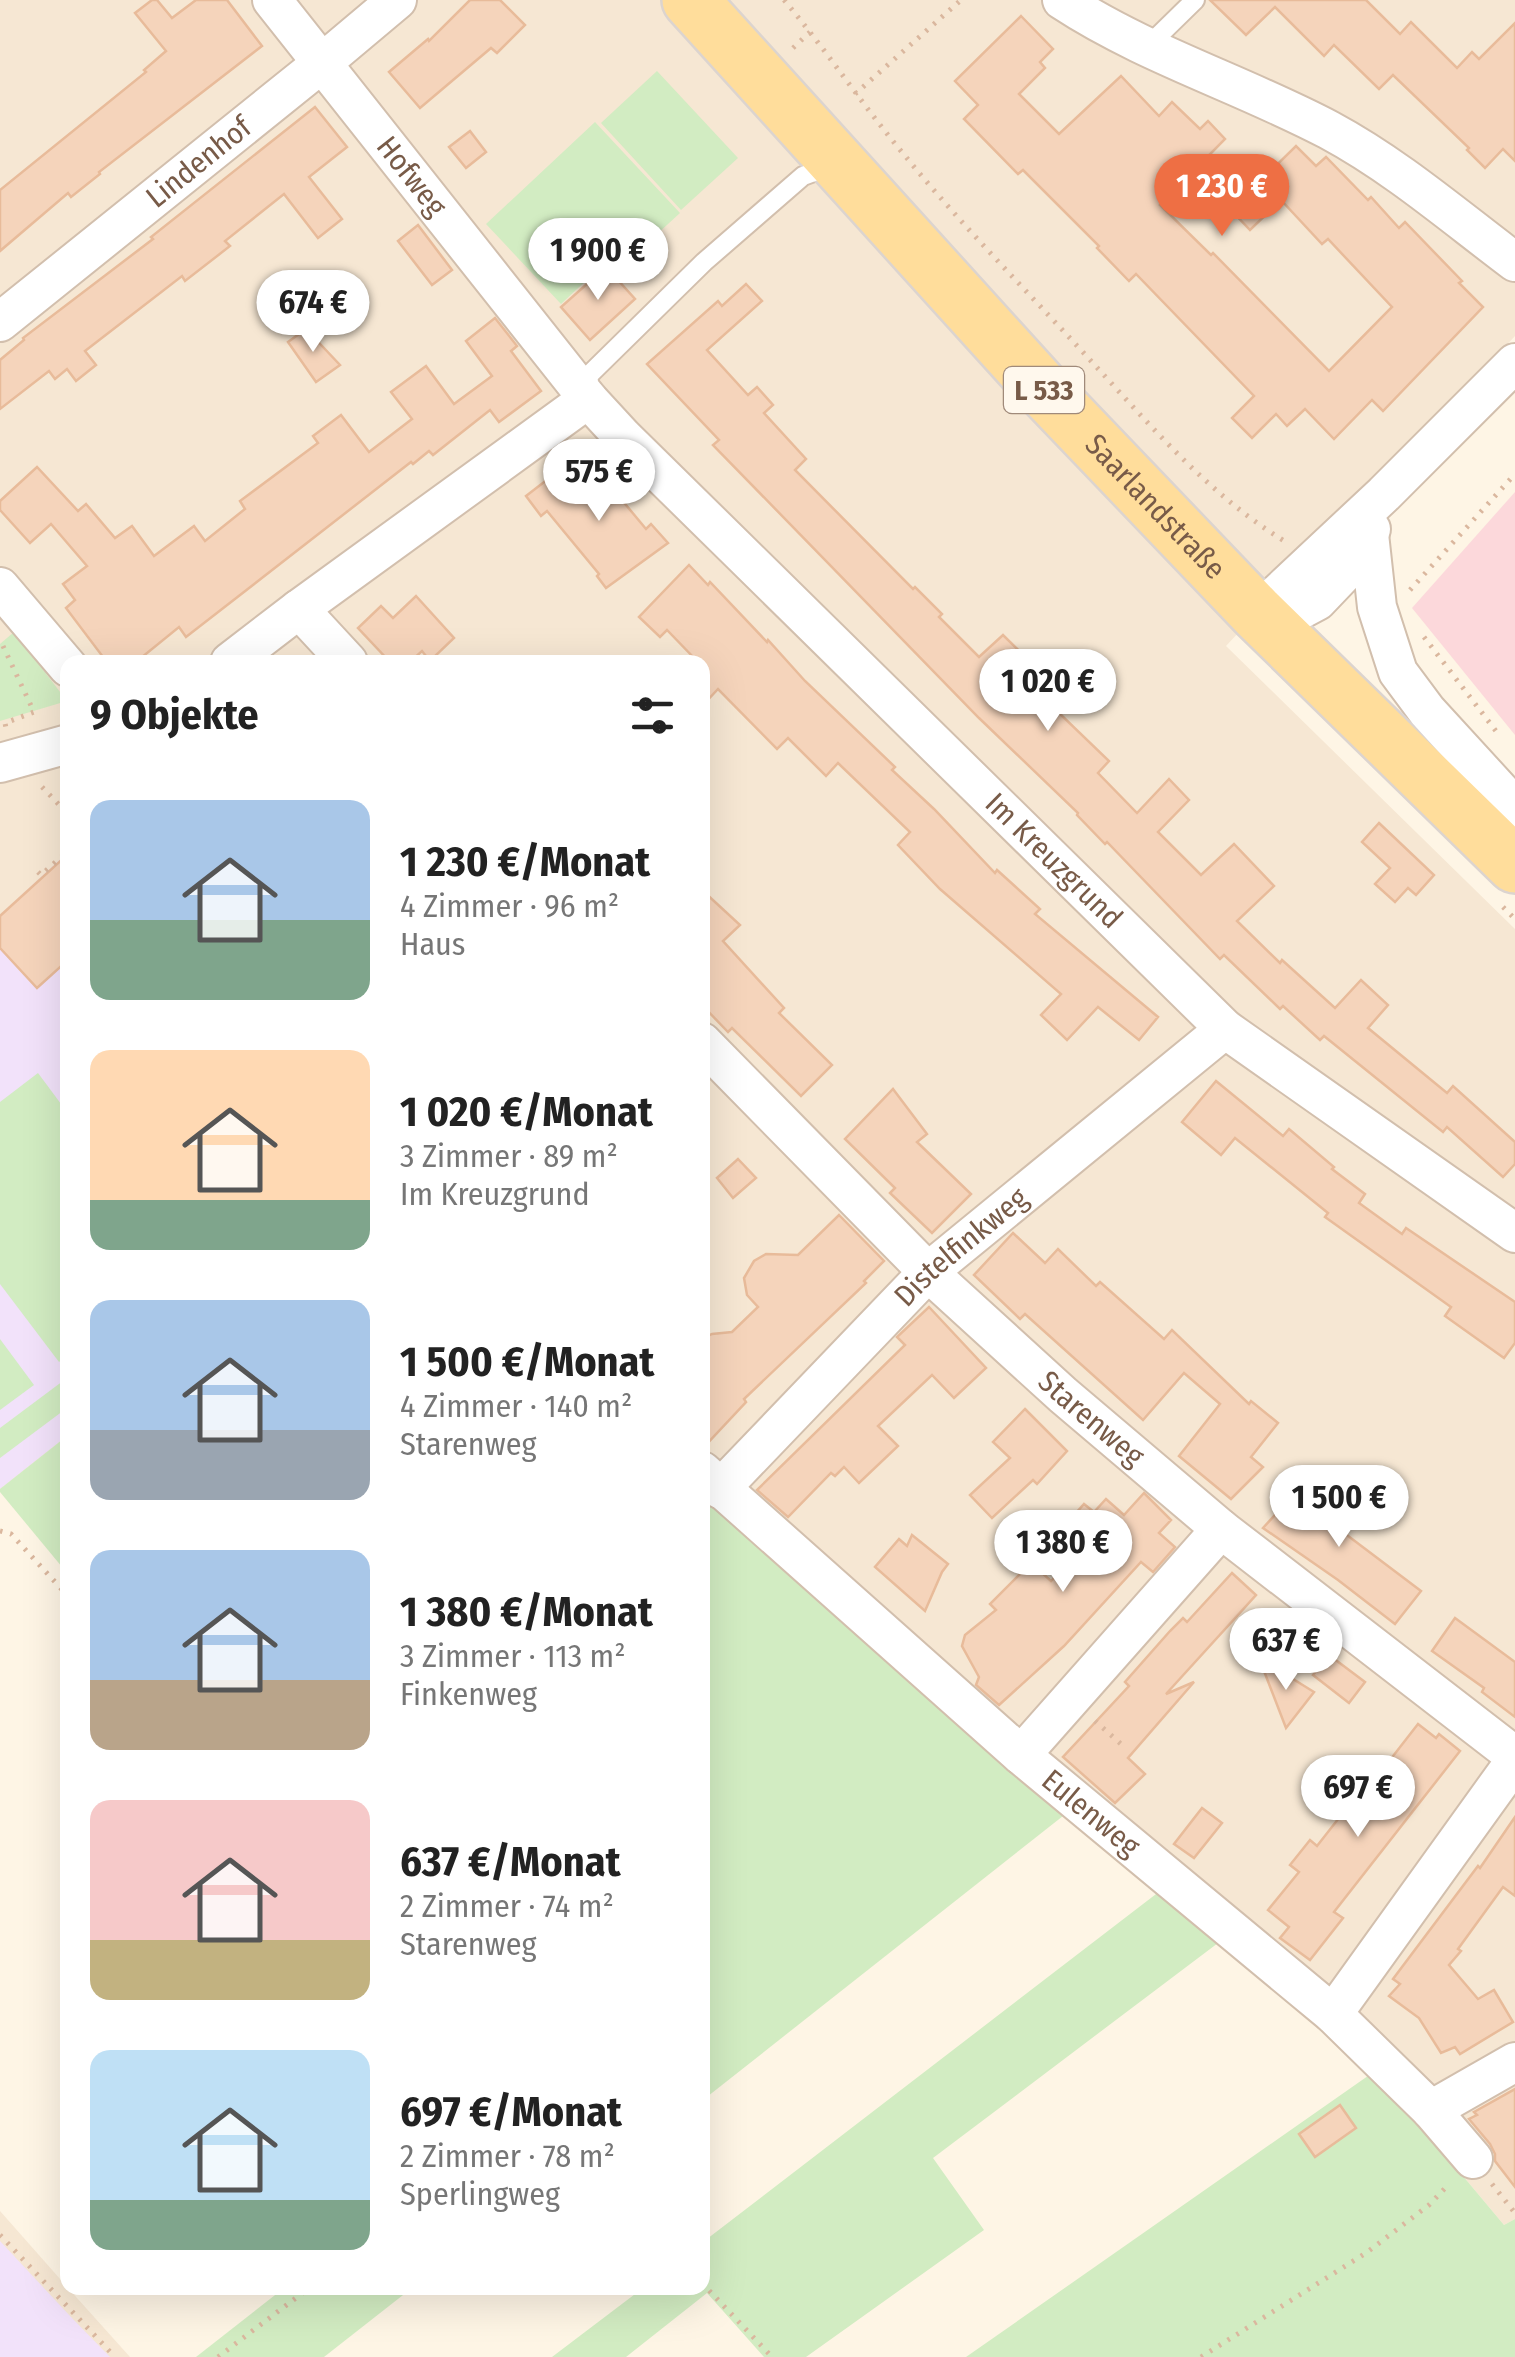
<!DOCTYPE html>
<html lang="de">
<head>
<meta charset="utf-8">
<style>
  :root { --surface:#fff; --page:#f2f2f2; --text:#222; --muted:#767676; --accent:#ee6f44 }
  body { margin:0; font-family:"Fira Sans Condensed",sans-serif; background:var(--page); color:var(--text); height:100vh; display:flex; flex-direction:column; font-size:38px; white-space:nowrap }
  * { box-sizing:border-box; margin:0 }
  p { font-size:32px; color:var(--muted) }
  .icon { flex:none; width:55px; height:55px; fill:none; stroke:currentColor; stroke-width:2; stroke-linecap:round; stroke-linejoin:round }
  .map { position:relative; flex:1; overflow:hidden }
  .side { position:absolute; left:60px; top:655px; width:650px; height:1640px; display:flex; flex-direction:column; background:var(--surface); border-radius:20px; box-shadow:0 10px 40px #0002 }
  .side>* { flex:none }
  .price { position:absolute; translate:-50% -85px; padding:0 22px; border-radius:35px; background:#fff; color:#222; font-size:32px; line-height:65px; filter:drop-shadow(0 2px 5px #0008) }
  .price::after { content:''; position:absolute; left:50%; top:60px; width:30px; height:22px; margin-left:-15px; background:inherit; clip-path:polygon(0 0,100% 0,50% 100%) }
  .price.current { background:var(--accent); color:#fff }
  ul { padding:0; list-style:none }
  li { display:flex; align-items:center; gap:30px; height:250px; padding:0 30px }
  li span { display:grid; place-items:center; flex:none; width:280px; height:200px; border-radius:20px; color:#555 }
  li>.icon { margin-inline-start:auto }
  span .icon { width:120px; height:120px; fill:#fffc; stroke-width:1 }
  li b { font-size:42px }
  h2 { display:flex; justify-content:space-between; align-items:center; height:120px; padding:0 30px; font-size:42px }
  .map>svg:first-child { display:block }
  .residential { fill:#f6e7d3 }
  .education { fill:#f2e2fa }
  .medical { fill:#fcd8db }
  .green { fill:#d2ecc2 }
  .building { fill:#f5d4bb; stroke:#e8bb9a; stroke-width:2.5 }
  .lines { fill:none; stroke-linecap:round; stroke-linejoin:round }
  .service-casing { stroke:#d2bfad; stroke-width:22 }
  .minor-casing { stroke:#d2bfad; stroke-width:42 }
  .primary-casing { stroke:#dcd4cf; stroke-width:60 }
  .path { stroke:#dab79e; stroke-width:5; stroke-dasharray:2.5 8; stroke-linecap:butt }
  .service { stroke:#fff; stroke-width:18 }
  .minor { stroke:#fff; stroke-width:38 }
  .primary { stroke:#ffdd9b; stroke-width:55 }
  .labels { text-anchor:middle; stroke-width:9; stroke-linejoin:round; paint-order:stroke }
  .shield { fill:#fff8ed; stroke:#a08a7a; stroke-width:2.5 }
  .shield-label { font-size:28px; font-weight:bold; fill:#785b48 }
  .street-label { font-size:30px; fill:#785b48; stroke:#fff8ed }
</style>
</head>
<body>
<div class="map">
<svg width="1515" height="2357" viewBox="0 0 1515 2357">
  <rect width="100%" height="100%" fill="#fef5e5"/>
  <g class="residential">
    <polygon points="0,0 1515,0 1515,336 1226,646 1515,929 1515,2219 1504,2225 1375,2071 1222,1940 1063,1816 703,1495 702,662 68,662 67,1436 0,1489"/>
    <polygon points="0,2211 68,2288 130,2357 0,2357"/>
  </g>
  <g class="education">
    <polygon points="67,853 67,1436 0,1489 0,915"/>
    <polygon points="0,2241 71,2317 110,2357 0,2357"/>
  </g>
  <polygon class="medical" points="1515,492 1515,735 1412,608"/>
  <g class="green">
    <polygon points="657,71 738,158 681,210 601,123"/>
    <polygon points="595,122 680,213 618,270 608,260 561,304 486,224"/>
    <polygon points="14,632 67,701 0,721 0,644"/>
    <polygon points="38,1073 67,1112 68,1355 59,1362 0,1284 0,1102"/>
    <polygon points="0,1339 34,1385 0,1410"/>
    <polygon points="67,1378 67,1408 0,1458 0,1428"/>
    <polygon points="67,1436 67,1573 0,1492 0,1489"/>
    <polygon points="706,1499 1063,1816 703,2100 702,1502"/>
    <polygon points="1160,1891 1222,1940 933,2158 984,2230 806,2357 764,2357 707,2293 626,2357 552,2357 643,2288 702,2288 703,2242"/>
    <polygon points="1375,2071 1504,2225 1515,2219 1515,2357 966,2357"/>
    <polygon points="284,2288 412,2288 324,2357 196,2357"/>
  </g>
  <g class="building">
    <polygon points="152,0 157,0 172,18 196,0 227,0 262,46 99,172 100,174 71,197 68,193 0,251 0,190 146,72 144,70 166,51 135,13"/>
    <polygon points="470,0 500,0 525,25 497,53 491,48 420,108 389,72 428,39 429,41"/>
    <polygon points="1210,0 1366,0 1400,34 1411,22 1457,68 1472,52 1479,59 1515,23 1515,161 1503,149 1485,168 1467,150 1469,148 1393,75 1379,89 1334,45 1324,56 1275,7 1246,35"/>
    <polygon points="1021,16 1053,49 1040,62 1045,68 1019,94 1059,134 1121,76 1159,116 1172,102 1200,129 1208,121 1225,139 1160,205 1211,255 1213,253 1329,371 1392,307 1328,239 1322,244 1281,200 1250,230 1231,210 1296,146 1316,166 1326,157 1368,200 1371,197 1399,228 1405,222 1462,281 1459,283 1483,307 1383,411 1372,400 1334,439 1305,409 1287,426 1276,414 1252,438 1232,418 1254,396 1136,274 1129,281 1097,248 1099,246 1023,170 1018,174 964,119 978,105 955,81"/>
    <polygon points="315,107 347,147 309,177 342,219 318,238 284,194 225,241 230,246 185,281 182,276 85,351 96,365 76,381 67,369 55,379 49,371 0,409 0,360 24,340 23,338 153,239 151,237"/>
    <polygon points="470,131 486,152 466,168 449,147"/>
    <polygon points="418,225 452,270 432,285 398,241"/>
    <polygon points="606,267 635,299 590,340 561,307"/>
    <polygon points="746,284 762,301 707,350 748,395 757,387 773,405 764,413 806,459 795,470 913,589 915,587 942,614 939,617 979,657 1003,635 1060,691 1070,702 1059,713 1109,761 1098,773 1137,813 1169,779 1189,800 1158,832 1201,875 1234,844 1274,886 1237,921 1280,963 1282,960 1335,1008 1361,980 1388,1005 1368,1028 1447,1093 1453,1086 1515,1142 1515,1164 1503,1177 1447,1127 1443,1132 1324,1036 1320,1040 1283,1006 1280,1009 1224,955 1220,959 1107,842 1105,844 1077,815 1078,813 979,718 713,445 719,440 647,364 718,301 722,306"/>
    <polygon points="495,318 517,346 511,351 541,391 499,422 490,410 433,455 429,451 413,464 411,462 186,637 179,627 136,662 123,662 103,657 66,608 75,600 63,584 87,566 51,524 30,543 0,510 0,501 37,467 78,511 86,504 115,538 132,526 154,556 194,526 205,541 245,509 240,501 318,443 313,436 341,415 369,452 412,419 391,392 426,366 454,404 492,376 466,341"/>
    <polygon points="306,329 340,365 316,382 288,342"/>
    <polygon points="591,463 646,529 651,524 668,543 606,588 597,576 599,574 547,511 541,516 526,496 548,479 558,492"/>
    <polygon points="689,565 708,585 710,582 767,642 768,640 805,681 895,767 892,770 934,809 995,873 997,870 1040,909 1035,914 1158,1017 1139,1040 1098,1007 1067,1040 1041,1015 1061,994 940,889 898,845 910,832 838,763 826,776 788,738 777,749 718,689 702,706 702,662 698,662 667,630 660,637 639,617"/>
    <polygon points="416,596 454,638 430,661 422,651 410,662 390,662 358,628 381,606 393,618"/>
    <polygon points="1379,823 1434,875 1416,895 1408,888 1395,902 1375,884 1390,868 1362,842"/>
    <polygon points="68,854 68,960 37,988 0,948 0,916"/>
    <polygon points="702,890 740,925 723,941 784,1008 779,1013 832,1065 801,1096 732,1028 728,1032 702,1005"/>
    <polygon points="1216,1081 1283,1136 1289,1129 1334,1167 1332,1169 1365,1194 1359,1203 1402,1234 1406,1228 1515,1302 1515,1343 1504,1358 1445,1316 1451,1307 1325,1217 1328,1213 1235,1138 1221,1155 1182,1122"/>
    <polygon points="893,1089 927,1134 917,1142 971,1194 932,1233 890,1193 895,1188 845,1139"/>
    <polygon points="738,1159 756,1178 733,1198 717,1178"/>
    <polygon points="839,1215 884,1261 864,1281 866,1283 744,1399 746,1402 702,1449 702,1339 712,1334 732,1332 758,1307 747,1295 744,1278 754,1261 766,1254 798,1255"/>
    <polygon points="1013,1233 1045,1263 1058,1249 1096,1286 1100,1282 1164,1339 1172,1330 1249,1404 1251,1401 1278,1423 1251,1457 1263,1467 1231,1499 1179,1456 1220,1404 1184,1373 1143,1420 1025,1314 1020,1319 974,1275"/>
    <polygon points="929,1307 986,1368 954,1398 932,1375 878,1426 898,1446 859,1483 844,1467 835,1476 831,1473 788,1517 757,1490 905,1345 897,1337"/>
    <polygon points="1025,1409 1067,1451 1037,1484 1033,1480 992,1518 970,1495 1010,1458 993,1442"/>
    <polygon points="1315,1471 1338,1488 1319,1514 1421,1591 1395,1624 1338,1580 1263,1528"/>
    <polygon points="1144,1493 1171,1520 1159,1533 1175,1547 1153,1572 1141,1562 1064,1646 999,1705 976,1685 979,1677 962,1646 965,1635 996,1610 990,1604 1031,1563 1051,1581 1090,1541 1068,1522 1084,1504 1094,1512 1106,1499 1124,1515"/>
    <polygon points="912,1535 948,1564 942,1572 925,1611 875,1567 899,1539 907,1546"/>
    <polygon points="1232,1573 1256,1595 1166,1694 1194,1682 1128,1758 1145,1774 1115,1803 1063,1757 1129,1686 1125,1682 1170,1631 1183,1618 1187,1622"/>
    <polygon points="1455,1618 1515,1662 1515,1717 1482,1692 1484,1688 1432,1651"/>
    <polygon points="1329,1655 1365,1682 1349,1703 1313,1675"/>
    <polygon points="1259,1658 1314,1692 1286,1728"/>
    <polygon points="1418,1724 1436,1738 1439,1734 1460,1751 1334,1912 1343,1918 1310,1960 1280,1938 1289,1927 1268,1910 1299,1872 1290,1865 1310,1840 1317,1846 1379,1767 1383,1769"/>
    <polygon points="1202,1808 1222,1823 1194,1858 1174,1844"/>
    <polygon points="1515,1817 1515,1896 1503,1887 1458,1949 1461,1951 1449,1965 1478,1999 1494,1990 1513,2022 1460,2054 1455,2047 1441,2053 1419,2018 1389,1996 1400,1984 1393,1979 1478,1866 1480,1868"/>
    <polygon points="1515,2089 1515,2187 1495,2161 1495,2154 1490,2144 1469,2119 1477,2115 1474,2112"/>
    <polygon points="1340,2105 1356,2128 1315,2157 1299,2134"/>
  </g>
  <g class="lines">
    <g class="service-casing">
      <g id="service">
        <polyline points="1148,46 1195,0"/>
        <polyline points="588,394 589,375 704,262 803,176 830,166"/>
      </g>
    </g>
    <g class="minor-casing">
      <g id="minor">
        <path id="s1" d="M272 0 588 399 623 437 1225 1029 1515 1233"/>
        <path d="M1062 0C1144 54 1242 84 1329 130 1396 166 1455 217 1515 262"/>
        <path id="s2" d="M0 322 322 63 397 0"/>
        <polyline points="1369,534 1377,607 1398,672 1427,711 1503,794 1515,814"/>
        <polyline points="0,587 68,667"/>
        <polyline points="299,609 348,662"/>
        <polyline points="1257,613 1384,494 1515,363"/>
        <polyline points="1257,613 1272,617 1287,617 1317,601 1360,556 1371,529"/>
        <polyline points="230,662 299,609 588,399"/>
        <polyline points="0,763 68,744"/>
        <path id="s3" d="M702 1042 928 1272 1063 1395 1221 1529 1515 1756"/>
        <path id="s4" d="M702 1471 1021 1755 1333 2014 1431 2110 1473 2159"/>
        <path id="s5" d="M720 1489 928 1272 1225 1029"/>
        <polyline points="1021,1755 1221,1529"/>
        <polyline points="1333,2014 1515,1761"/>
        <polyline points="1431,2110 1515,2062"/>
      </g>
    </g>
    <g class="primary-casing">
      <g id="primary">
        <path id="s6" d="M690 0 1039 385 1257 613 1515 865"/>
      </g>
    </g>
    <g class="path">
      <path d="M784 0C827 51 863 106 906 157 964 228 1029 293 1091 361 1151 426 1210 496 1286 542"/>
      <polyline points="793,48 810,32"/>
      <polyline points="855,94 961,0"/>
      <polyline points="1410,590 1515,474"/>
      <polyline points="1424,637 1499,735"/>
      <polyline points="3,646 34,712 5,723 6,728"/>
      <polyline points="42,787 68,814"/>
      <polyline points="38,872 41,875 68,851"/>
      <polyline points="1503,907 1515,919"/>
      <polyline points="0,1531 11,1534 68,1596"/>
      <polyline points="1095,1721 1121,1744"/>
      <polyline points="1492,2184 1515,2213"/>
      <polyline points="0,2235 115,2357"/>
      <polyline points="702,2283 772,2357"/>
      <polyline points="218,2357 309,2288"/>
      <polyline points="1201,2357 1366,2253 1429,2205 1449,2184"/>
    </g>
    <use href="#service" class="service"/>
    <use href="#minor" class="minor"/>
    <use href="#primary" class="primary"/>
  </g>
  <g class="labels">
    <rect class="shield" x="1004" y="367" width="80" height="46" rx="8"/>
    <g class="shield-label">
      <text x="1044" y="400">L 533</text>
    </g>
    <g class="street-label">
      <text dy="10" stroke="none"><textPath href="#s2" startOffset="255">Lindenhof</textPath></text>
      <text dy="10" stroke="none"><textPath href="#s1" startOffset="225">Hofweg</textPath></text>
      <text dy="10" stroke="none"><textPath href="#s6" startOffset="688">Saarlandstraße</textPath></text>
      <text dy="10" stroke="none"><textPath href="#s1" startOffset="1165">Im Kreuzgrund</textPath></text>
      <text dy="10" stroke="none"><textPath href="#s5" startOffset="342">Distelfinkweg</textPath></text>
      <text dy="10" stroke="none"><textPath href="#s3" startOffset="542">Starenweg</textPath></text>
      <text dy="10" stroke="none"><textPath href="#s4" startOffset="518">Eulenweg</textPath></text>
    </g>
  </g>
</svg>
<b class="price current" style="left:1222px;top:239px">1 230 €</b>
<b class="price" style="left:598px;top:303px">1 900 €</b>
<b class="price" style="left:313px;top:355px">674 €</b>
<b class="price" style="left:599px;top:524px">575 €</b>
<b class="price" style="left:1048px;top:734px">1 020 €</b>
<b class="price" style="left:1339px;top:1550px">1 500 €</b>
<b class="price" style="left:1063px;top:1595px">1 380 €</b>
<b class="price" style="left:1286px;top:1693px">637 €</b>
<b class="price" style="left:1358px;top:1840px">697 €</b>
<section class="side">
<h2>9 Objekte<svg class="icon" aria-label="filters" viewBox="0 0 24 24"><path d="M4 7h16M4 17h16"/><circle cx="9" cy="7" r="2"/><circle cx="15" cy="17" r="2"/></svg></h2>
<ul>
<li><span style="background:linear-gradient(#a9c7e8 60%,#7fa58c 0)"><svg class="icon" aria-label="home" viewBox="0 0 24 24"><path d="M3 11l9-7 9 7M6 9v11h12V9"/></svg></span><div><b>1 230 €/Monat</b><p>4 Zimmer · 96 m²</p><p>Haus</p></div></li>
<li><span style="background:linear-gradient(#ffd9b3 75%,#7fa58c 0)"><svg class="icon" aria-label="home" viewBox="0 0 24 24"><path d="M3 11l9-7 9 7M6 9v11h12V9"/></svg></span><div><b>1 020 €/Monat</b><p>3 Zimmer · 89 m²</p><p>Im Kreuzgrund</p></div></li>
<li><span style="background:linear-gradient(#a9c7e8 65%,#9aa5b1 0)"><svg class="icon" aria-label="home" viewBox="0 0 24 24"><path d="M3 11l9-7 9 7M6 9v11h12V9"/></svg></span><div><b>1 500 €/Monat</b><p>4 Zimmer · 140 m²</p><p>Starenweg</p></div></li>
<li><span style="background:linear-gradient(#a9c7e8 65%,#b9a48a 0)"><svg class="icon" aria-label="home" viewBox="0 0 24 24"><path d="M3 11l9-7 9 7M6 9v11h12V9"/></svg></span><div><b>1 380 €/Monat</b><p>3 Zimmer · 113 m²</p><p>Finkenweg</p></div></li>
<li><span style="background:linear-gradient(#f6c9c9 70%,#c2b280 0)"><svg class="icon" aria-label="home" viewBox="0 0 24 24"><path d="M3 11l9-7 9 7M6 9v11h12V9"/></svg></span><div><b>637 €/Monat</b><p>2 Zimmer · 74 m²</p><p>Starenweg</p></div></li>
<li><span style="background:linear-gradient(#bfe0f5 75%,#7fa58c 0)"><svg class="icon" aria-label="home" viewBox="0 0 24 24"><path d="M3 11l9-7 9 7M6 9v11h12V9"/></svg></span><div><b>697 €/Monat</b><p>2 Zimmer · 78 m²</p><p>Sperlingweg</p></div></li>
</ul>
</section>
</div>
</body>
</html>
